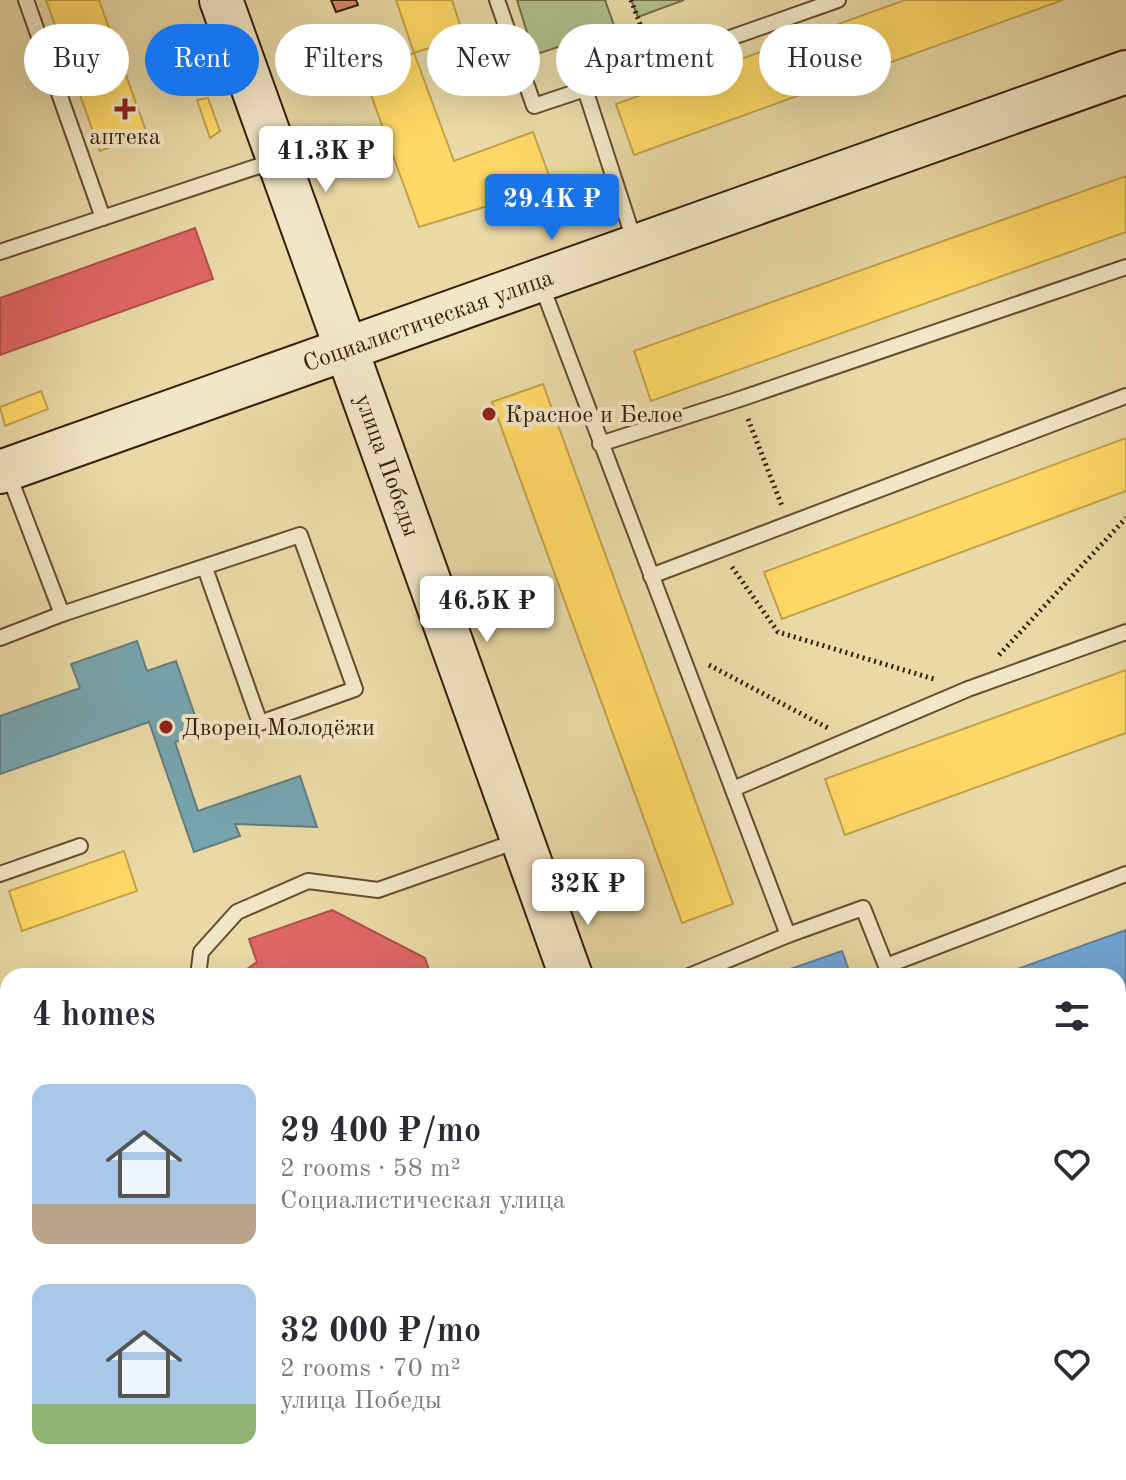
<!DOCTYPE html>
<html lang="en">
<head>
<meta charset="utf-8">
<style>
  :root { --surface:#fff; --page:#f2f2f3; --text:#2b2b33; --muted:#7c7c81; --accent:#1a73e8 }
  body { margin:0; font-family:"Old Standard TT",serif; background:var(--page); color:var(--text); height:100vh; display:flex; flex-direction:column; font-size:30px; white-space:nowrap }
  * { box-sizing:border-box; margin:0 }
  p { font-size:26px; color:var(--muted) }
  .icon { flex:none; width:44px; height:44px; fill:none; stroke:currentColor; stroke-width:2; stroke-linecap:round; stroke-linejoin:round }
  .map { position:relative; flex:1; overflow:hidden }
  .details { position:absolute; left:0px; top:968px; width:1126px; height:512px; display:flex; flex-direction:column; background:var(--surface); border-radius:24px 24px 0 0; box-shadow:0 8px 32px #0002 }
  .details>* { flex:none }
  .hud { position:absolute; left:24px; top:24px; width:1078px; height:72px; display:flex; gap:16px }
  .price { position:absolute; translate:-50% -68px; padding:0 18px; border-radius:8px; background:#fff; color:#222; font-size:26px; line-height:52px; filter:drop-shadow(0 2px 4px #0008) }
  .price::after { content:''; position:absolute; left:50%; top:48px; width:24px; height:18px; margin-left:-12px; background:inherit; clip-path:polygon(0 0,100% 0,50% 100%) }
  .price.selected { background:var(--accent); color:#fff }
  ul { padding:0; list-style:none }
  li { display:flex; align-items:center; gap:24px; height:200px; padding:0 32px }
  li span { display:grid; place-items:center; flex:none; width:224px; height:160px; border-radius:16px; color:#555 }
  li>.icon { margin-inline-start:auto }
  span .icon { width:96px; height:96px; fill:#fffc; stroke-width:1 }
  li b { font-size:34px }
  h2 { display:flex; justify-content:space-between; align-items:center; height:96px; padding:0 32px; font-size:34px }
  .tag { padding:0 28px; border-radius:36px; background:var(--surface); box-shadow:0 8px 32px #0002; font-size:28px; line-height:72px }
  .tag.selected { background:var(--accent); color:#fff }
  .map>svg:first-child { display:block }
  .green { fill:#b0c08c; stroke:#756e4a; stroke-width:2 }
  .homes { fill:#ffd966; stroke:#c4a14a; stroke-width:2 }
  .shops { fill:#e06666; stroke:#ae504a; stroke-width:2 }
  .schools { fill:#6fa8dc; stroke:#5f7e9d; stroke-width:2 }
  .health { fill:#f6b26b; stroke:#be854e; stroke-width:2 }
  .public { fill:#76a5af; stroke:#647c7d; stroke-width:2 }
  .building { fill:#d2896c; stroke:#3a1d09; stroke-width:2 }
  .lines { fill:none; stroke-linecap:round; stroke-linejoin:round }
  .lane-casing { stroke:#664c30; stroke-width:18 }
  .secondary-casing { stroke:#3a1d09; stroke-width:46 }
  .path { stroke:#3a1d09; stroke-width:5; stroke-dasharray:2 4; stroke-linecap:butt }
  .lane { stroke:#f1e6c5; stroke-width:14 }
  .secondary { stroke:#f1e6c5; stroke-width:42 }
  .poi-dot { fill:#8f2418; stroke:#f1e6c5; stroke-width:3 }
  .labels { text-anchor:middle; stroke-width:8; stroke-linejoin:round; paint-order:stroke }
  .poi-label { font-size:24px; fill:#3a1d09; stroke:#f1e6c5; text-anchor:start }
  .street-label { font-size:24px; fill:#3a1d09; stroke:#f1e6c5 }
</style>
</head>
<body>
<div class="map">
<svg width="1126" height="1480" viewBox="0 0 1126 1480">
  <rect width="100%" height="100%" fill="#e9d9a6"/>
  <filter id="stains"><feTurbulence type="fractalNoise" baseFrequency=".0025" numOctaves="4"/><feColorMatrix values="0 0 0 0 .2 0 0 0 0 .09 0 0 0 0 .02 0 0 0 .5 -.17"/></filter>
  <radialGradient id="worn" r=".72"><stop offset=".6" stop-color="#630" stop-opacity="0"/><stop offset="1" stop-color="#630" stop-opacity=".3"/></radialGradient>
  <g class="green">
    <polygon points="517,0 605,0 615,28 534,55"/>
    <polygon points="631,0 684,0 638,17"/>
  </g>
  <g class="homes">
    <polygon points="46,0 99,0 147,134 100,151"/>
    <polygon points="396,0 452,0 464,37 414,53"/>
    <polygon points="905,0 1063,0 634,155 616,104"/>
    <polygon points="414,53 454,161 533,132 553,186 419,227 363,73"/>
    <polygon points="208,98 220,131 210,138 197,100"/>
    <polygon points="1126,176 1126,232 651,401 634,351"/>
    <polygon points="543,384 733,904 682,923 492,402"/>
    <polygon points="41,391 48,409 5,426 0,407"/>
    <polygon points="1126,438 1126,491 782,619 764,572"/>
    <polygon points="1126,670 1126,733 845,835 825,779"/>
    <polygon points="124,851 137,891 22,931 9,891"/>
    <polygon points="1126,1415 1126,1479 1040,1480 1037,1472 1118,1472 1118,1418"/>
    <polygon points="76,1472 137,1472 140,1480 78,1480"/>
    <polygon points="203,1472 323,1472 298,1480 206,1480"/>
    <polygon points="591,1472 624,1472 627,1480 594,1480"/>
    <polygon points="879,1472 939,1472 942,1480 882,1480"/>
  </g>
  <g class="shops">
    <polygon points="195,228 213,279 0,355 0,298"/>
    <polygon points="332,910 425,958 431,976 246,976 247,969 257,962 249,939"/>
    <polygon points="479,1472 546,1472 549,1480 482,1480"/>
  </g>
  <g class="schools">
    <polygon points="1126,930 1126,1018 1118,1021 1118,976 998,976"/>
    <polygon points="842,951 851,976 793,976 790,969"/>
  </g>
  <polygon class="health" points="8,1167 8,1245 0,1248 0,1170"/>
  <polygon class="public" points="137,641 147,671 176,661 201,733 175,742 198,811 300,776 317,827 235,824 240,836 194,852 149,722 0,774 0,716 80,688 71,664"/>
  <polygon class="building" points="331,0 356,0 358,5 336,12"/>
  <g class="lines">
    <g class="lane-casing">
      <g id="lane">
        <polyline points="26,0 103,218"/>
        <polyline points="497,0 534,106 585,89 635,243"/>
        <polyline points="585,89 838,0"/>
        <polyline points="0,252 274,161"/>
        <polyline points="541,284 788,935 689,976"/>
        <polyline points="600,444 740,399 1126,267"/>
        <polyline points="8,473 62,614"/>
        <polyline points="651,576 1126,396"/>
        <polyline points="0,638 62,614 300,535 355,689 260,723 205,568"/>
        <polyline points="733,789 968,689 1126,632"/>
        <polyline points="0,874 80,846"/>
        <polyline points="788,935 863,908 886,966 1126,874"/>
        <polyline points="198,976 201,952 237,912 308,881 378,890 520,840"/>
        <polyline points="1118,1033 1126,1030"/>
        <polyline points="1118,1139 1126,1136"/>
        <polyline points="0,1148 8,1145"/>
        <polyline points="1118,1232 1126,1256"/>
        <polyline points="1118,1276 1126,1273"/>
        <polyline points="0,1363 8,1360"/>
        <polyline points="1118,1380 1126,1377"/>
        <polyline points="46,1472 49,1480"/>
        <polyline points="986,1472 988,1480"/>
      </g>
    </g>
    <g class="secondary-casing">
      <g id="secondary">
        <path id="s1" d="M221 0 571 976"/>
        <path id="s2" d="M0 472 1126 72"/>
        <polyline points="749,1472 751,1480"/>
      </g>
    </g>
    <g class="path">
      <polyline points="631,0 649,48"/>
      <polyline points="748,419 782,506"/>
      <polyline points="732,567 778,632 937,680"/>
      <polyline points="999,655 1126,518"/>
      <polyline points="709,665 828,728"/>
      <polyline points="0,1320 8,1317"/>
      <polyline points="430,1472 435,1480"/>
      <polyline points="375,1480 376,1472"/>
    </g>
    <use href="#lane" class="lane"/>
    <use href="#secondary" class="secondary"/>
  </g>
  <g class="poi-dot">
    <path d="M121 97h8v8h8v8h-8v8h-8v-8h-8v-8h8z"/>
    <circle cx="489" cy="414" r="8"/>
    <circle cx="166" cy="727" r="8"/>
  </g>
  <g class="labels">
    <g class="poi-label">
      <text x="125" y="144" text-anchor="middle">аптека</text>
      <text x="505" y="422">Красное и Белое</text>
      <text x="182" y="735">Дворец Молодёжи</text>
    </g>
    <g class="street-label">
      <text dy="8" stroke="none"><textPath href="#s2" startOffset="454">Социалистическая улица</textPath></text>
      <text dy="8" stroke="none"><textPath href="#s1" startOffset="494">улица Победы</textPath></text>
    </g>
  </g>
  <rect width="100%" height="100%" filter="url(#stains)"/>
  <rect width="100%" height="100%" fill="url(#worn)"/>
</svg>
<b class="price" style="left:326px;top:194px">41.3K ₽</b>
<b class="price selected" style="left:552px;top:242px">29.4K ₽</b>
<b class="price" style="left:487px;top:644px">46.5K ₽</b>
<b class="price" style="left:588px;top:927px">32K ₽</b>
<div class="hud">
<a class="tag">Buy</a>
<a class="tag selected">Rent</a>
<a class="tag">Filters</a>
<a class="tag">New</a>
<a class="tag">Apartment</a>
<a class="tag">House</a>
</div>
<section class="details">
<h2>4 homes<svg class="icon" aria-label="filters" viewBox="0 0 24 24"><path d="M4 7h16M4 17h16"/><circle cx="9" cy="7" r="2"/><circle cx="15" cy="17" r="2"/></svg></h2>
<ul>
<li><span style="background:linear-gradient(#a9c7e8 75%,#b9a48a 0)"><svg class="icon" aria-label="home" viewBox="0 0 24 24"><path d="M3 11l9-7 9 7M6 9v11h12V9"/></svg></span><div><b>29 400 ₽/mo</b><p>2 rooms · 58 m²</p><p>Социалистическая улица</p></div><svg class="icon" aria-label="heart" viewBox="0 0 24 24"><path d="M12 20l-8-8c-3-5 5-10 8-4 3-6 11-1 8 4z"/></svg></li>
<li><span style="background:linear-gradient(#a9c7e8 75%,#8fb573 0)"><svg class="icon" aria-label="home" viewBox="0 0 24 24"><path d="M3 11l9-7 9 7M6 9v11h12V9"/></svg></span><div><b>32 000 ₽/mo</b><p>2 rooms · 70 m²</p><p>улица Победы</p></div><svg class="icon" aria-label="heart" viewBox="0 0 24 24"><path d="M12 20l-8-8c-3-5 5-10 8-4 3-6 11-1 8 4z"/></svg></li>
</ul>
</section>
</div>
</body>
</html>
